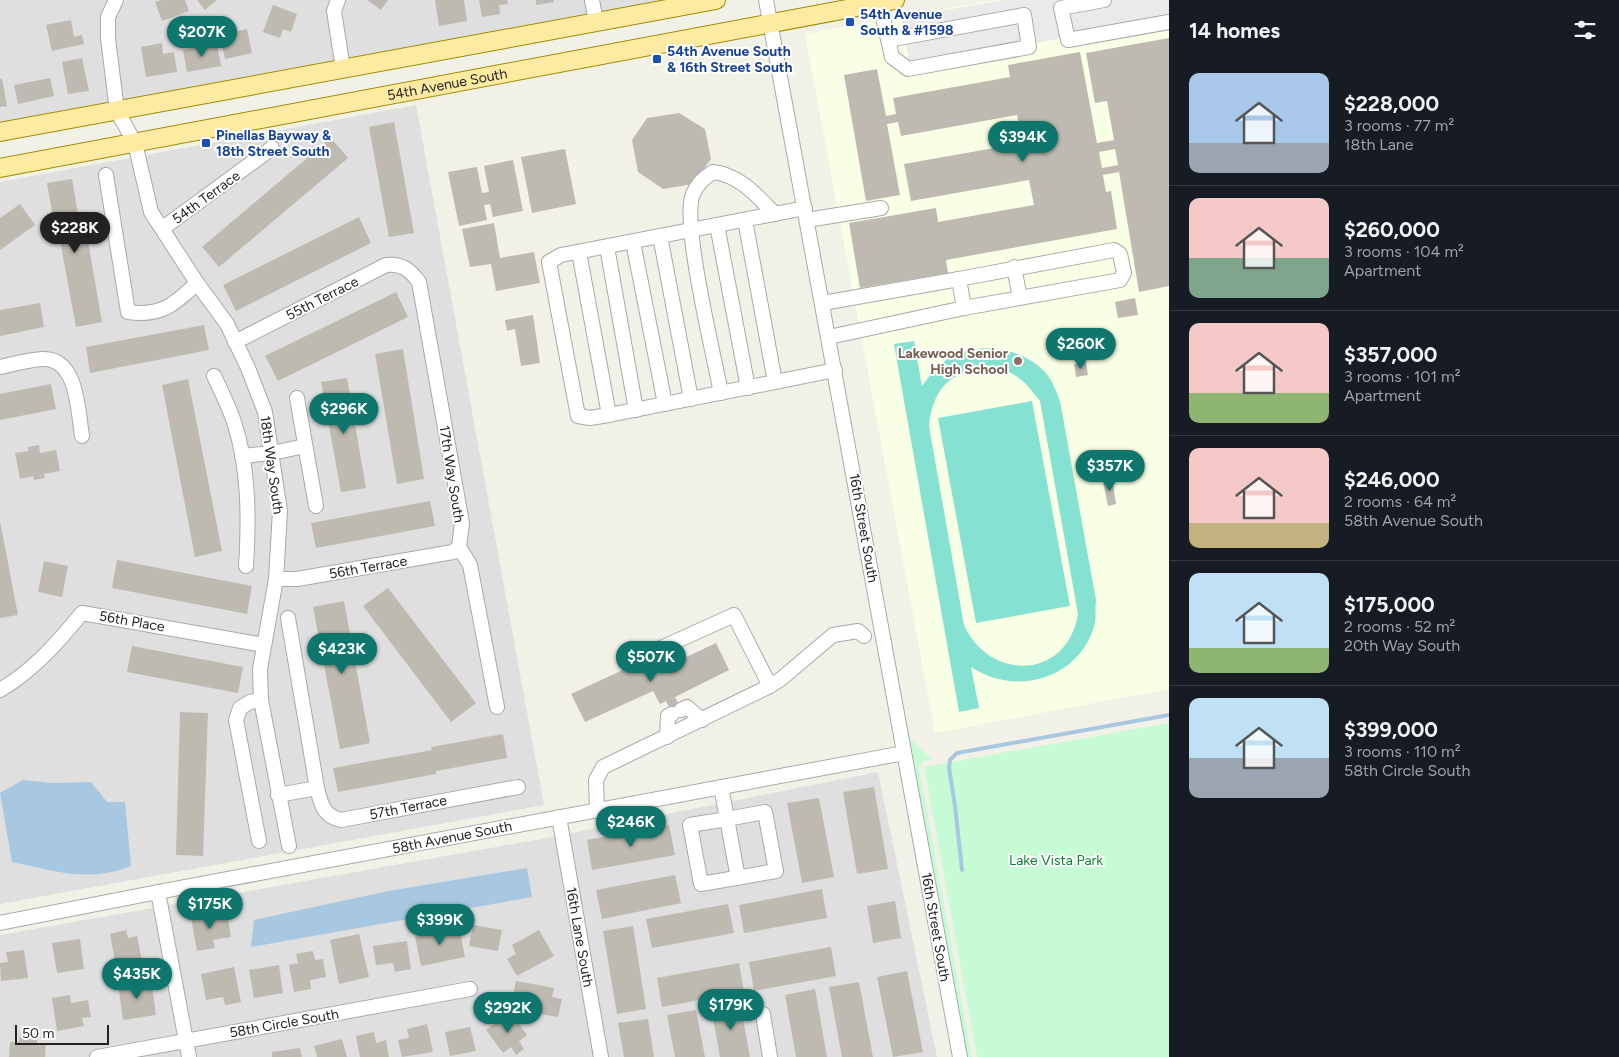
<!DOCTYPE html>
<html lang="en">
<head>
<meta charset="utf-8">
<style>
  :root { --surface:#171b24; --page:#242831; --text:#f1f3f6; --muted:#9ea1a6; --line:#363941; --accent:#0f766e }
  body { margin:0; font-family:Figtree,sans-serif; background:var(--page); color:var(--text); height:100vh; display:flex; flex-direction:column; font-size:19px; white-space:nowrap }
  * { box-sizing:border-box; margin:0 }
  p { font-size:16px; color:var(--muted) }
  .icon { flex:none; width:28px; height:28px; fill:none; stroke:currentColor; stroke-width:2; stroke-linecap:round; stroke-linejoin:round }
  .map { position:relative; flex:1; overflow:hidden }
  .drawer { display:flex; flex-direction:column; background:var(--surface); width:450px }
  .drawer>* { flex:none }
  .scale { position:absolute; left:15px; bottom:12px; width:94px; box-sizing:border-box; padding-left:5px; border:2px solid #222; border-top:0; font-size:14px; line-height:18px; white-space:nowrap; color:#222; -webkit-text-stroke:4px #fff; paint-order:stroke }
  .price { position:absolute; translate:-50% -42px; padding:0 11px; border-radius:18px; background:var(--accent); color:#fff; font-size:16px; line-height:32px; filter:drop-shadow(0 1px 2px #0008) }
  .price::after { content:''; position:absolute; left:50%; top:30px; width:15px; height:11px; margin-left:-8px; background:inherit; clip-path:polygon(0 0,100% 0,50% 100%) }
  .price.active { background:#222; color:#fff }
  ul { padding:0; list-style:none }
  li { display:flex; align-items:center; gap:15px; height:125px; padding:0 20px }
  li+li { border-top:1px solid var(--line) }
  li span { display:grid; place-items:center; flex:none; width:140px; height:100px; border-radius:10px; color:#555 }
  li>.icon { margin-inline-start:auto }
  span .icon { width:60px; height:60px; fill:#fffc; stroke-width:1 }
  li b { font-size:21px }
  h2 { display:flex; justify-content:space-between; align-items:center; height:60px; padding:0 20px; font-size:21px }
  main { display:flex; flex:1; min-height:0 }
  .map>svg:first-child { display:block }
  .residential { fill:#e0dfdf }
  .education { fill:#f9ffe4 }
  .park { fill:#c6fbd6 }
  .pitch { fill:#85e2d2; fill-rule:evenodd }
  .parking { fill:#eaeaea }
  .water { fill:#a8c7e0 }
  .lines { fill:none; stroke-linecap:round; stroke-linejoin:round }
  .stream { stroke:#a8c7e0; stroke-width:4 }
  .building { fill:#bfbab1; fill-rule:evenodd }
  .minor-casing { stroke:#a9a9a9; stroke-width:16 }
  .major-casing { stroke:#9f8d00; stroke-width:20 }
  .minor { stroke:#fff; stroke-width:14 }
  .major { stroke:#feeaa1; stroke-width:18 }
  .transit-dot { fill:#1a4fb4; stroke:#fff; stroke-width:2 }
  .education-dot { fill:#8d6e63; stroke:#fff; stroke-width:2 }
  .labels { text-anchor:middle; stroke-width:4; stroke-linejoin:round; paint-order:stroke }
  .transit-label { font-size:14px; font-weight:bold; fill:#164399; stroke:#fff; text-anchor:start }
  .street-label { font-size:14px; fill:#222; stroke:#fff }
  .education-label { font-size:14px; font-weight:bold; fill:#785e54; stroke:#fff; text-anchor:end }
  .park-label { font-size:14px; fill:#09872e; stroke:#fff }
</style>
</head>
<body>
<main>
<div class="map">
<svg width="1169" height="1057" viewBox="0 0 1169 1057">
  <rect width="100%" height="100%" fill="#f2f1e8"/>
  <g class="residential">
    <polygon points="0,0 108,0 101,16 101,38 110,105 0,125"/>
    <polygon points="125,0 331,0 327,12 335,63 122,102 114,19"/>
    <polygon points="345,0 585,0 588,16 348,61 340,13"/>
    <polygon points="598,0 676,0 601,14"/>
    <polygon points="416,105 544,805 0,904 0,182"/>
    <polygon points="878,772 937,1057 0,1057 0,935 536,840"/>
  </g>
  <polygon class="education" points="995,0 1169,0 1169,689 935,733 805,34"/>
  <g class="park">
    <polygon points="1169,723 1169,1057 977,1057 924,767"/>
    <polygon points="908,737 932,759 923,761 919,768 972,1057 967,1057"/>
  </g>
  <g class="pitch">
    <path d="M914 341 922 386C928 378 933 370 942 363 971 340 1018 345 1044 371 1052 379 1056 391 1060 401L1096 600C1095 608 1096 616 1095 623 1081 679 1016 697 971 667L979 708 959 712 894 344ZM992 366C1015 371 1027 383 1040 401L1078 614C1067 680 990 682 964 625L929 426C933 386 953 370 992 366Z"/>
    <polygon points="1032,401 1070,606 976,623 938,418"/>
  </g>
  <polygon class="parking" points="1003,0 1169,0 1169,19 910,66 901,18"/>
  <g class="water">
    <path d="M23 780 53 783 91 782 107 802H125L131 866C88 883 55 871 12 862L0 793Z"/>
    <polygon points="527,868 532,897 251,947 254,920 388,891"/>
  </g>
  <g class="lines">
    <polyline class="stream" points="962,870 955,806 949,768 950,760 957,753 1169,715"/>
  </g>
  <g class="building">
    <polygon points="161,0 185,0 189,11 162,21 155,2"/>
    <polygon points="197,0 217,0 205,10"/>
    <polygon points="367,0 388,0 381,10"/>
    <polygon points="435,0 464,0 467,21 439,26"/>
    <polygon points="479,0 507,0 508,4 499,5 500,14 482,17"/>
    <polygon points="536,0 554,0 554,2 536,5"/>
    <polygon points="273,5 297,14 291,32 283,29 280,38 263,32"/>
    <polygon points="71,20 74,37 82,35 84,44 52,51 46,25"/>
    <polygon points="247,29 252,53 225,59 220,35"/>
    <path d="M1169 38V286L1139 292 1119 172 1103 175 1106 192 1111 191 1117 229 946 260 948 273 860 288 849 223 936 208 938 222 1034 205 1029 180 911 201 904 164 1022 143 1017 115 901 136 898 122 887 124 900 195 866 201 844 75 877 69 886 116 896 114 893 98 1010 77 1008 65 1080 52 1097 143 1114 140 1107 101 1095 103 1086 53ZM1115 149 1118 165 1102 168 1099 152Z"/>
    <polygon points="162,43 163,54 174,52 177,72 146,77 141,47"/>
    <polygon points="217,44 221,66 187,72 183,50"/>
    <polygon points="82,58 89,91 68,94 62,62"/>
    <polygon points="50,78 54,96 18,104 14,85"/>
    <polygon points="0,79 2,79 7,106 0,107"/>
    <polygon points="679,113 705,129 711,159 693,184 663,189 638,172 632,140 647,118"/>
    <polygon points="394,122 414,233 389,237 369,127"/>
    <polygon points="331,138 348,158 219,267 202,247"/>
    <polygon points="565,149 576,204 532,213 521,157"/>
    <polygon points="513,160 523,211 493,217 490,204 484,205 487,220 459,226 448,172 477,167 482,193 489,192 484,166"/>
    <polygon points="72,179 81,231 86,230 102,322 76,327 59,235 56,235 47,183"/>
    <polygon points="20,204 35,225 0,250 0,218"/>
    <polygon points="359,217 371,243 236,311 223,285"/>
    <polygon points="494,223 500,258 534,252 540,283 496,291 491,264 470,267 462,229"/>
    <polygon points="396,292 408,317 278,381 265,356"/>
    <polygon points="1135,298 1138,315 1118,318 1115,302"/>
    <polygon points="40,303 44,327 0,336 0,310"/>
    <polygon points="533,315 540,363 521,366 515,329 507,331 505,320"/>
    <polygon points="204,325 209,350 90,373 86,347"/>
    <polygon points="403,349 424,479 397,484 375,354"/>
    <polygon points="1086,362 1088,375 1076,377 1074,364"/>
    <polygon points="347,378 366,488 341,492 321,382"/>
    <polygon points="188,379 222,551 195,557 162,385"/>
    <polygon points="51,384 56,409 0,420 0,394"/>
    <polygon points="39,445 40,453 56,450 60,471 44,474 45,478 34,480 33,476 20,479 15,453 28,451 28,447"/>
    <polygon points="1112,479 1116,504 1108,506 1103,481"/>
    <polygon points="430,501 435,526 316,548 311,523"/>
    <polygon points="0,521 18,615 0,618"/>
    <polygon points="117,560 252,586 247,614 112,588"/>
    <polygon points="44,561 68,566 62,597 38,592"/>
    <polygon points="388,588 476,703 451,722 363,606"/>
    <polygon points="344,601 370,743 340,749 313,607"/>
    <polygon points="716,643 729,670 675,697 684,715 675,718 666,701 660,704 653,691 585,722 571,694 655,655 663,668"/>
    <polygon points="132,646 243,667 238,693 127,672"/>
    <polygon points="180,712 208,713 203,856 176,855"/>
    <polygon points="503,734 507,758 436,771 436,774 338,792 333,768 432,750 431,747"/>
    <polygon points="874,787 888,869 857,874 843,792"/>
    <polygon points="819,798 834,877 802,883 787,803"/>
    <polygon points="669,825 675,855 592,870 587,840"/>
    <polygon points="675,875 681,903 602,919 596,890"/>
    <polygon points="822,889 827,918 744,933 739,905"/>
    <polygon points="895,901 901,938 873,943 867,906"/>
    <polygon points="728,904 734,933 652,948 646,919"/>
    <polygon points="227,912 231,937 213,940 215,948 197,951 191,918"/>
    <polygon points="473,925 502,930 498,951 469,946"/>
    <polygon points="633,926 646,1009 617,1014 603,931"/>
    <polygon points="459,927 465,957 421,966 415,936"/>
    <polygon points="126,930 128,938 137,936 142,960 116,966 110,934"/>
    <polygon points="539,930 554,956 517,976 507,959 516,954 512,945"/>
    <polygon points="359,934 369,977 339,984 330,940"/>
    <polygon points="80,939 84,969 57,973 52,943"/>
    <polygon points="407,941 411,969 395,972 393,963 376,965 373,946"/>
    <polygon points="831,947 836,976 754,991 749,962"/>
    <polygon points="24,950 28,978 1,981 0,963 8,962 6,952"/>
    <polygon points="313,951 315,960 323,959 326,977 310,980 311,989 294,992 289,965 298,963 296,954"/>
    <polygon points="739,963 744,992 662,1007 657,978"/>
    <polygon points="279,965 283,993 254,998 249,970"/>
    <polygon points="234,967 241,1002 225,1005 223,997 206,1000 201,974"/>
    <polygon points="907,971 923,1052 893,1057 877,977"/>
    <polygon points="143,977 144,986 152,985 156,1015 123,1020 119,990 127,989 126,979"/>
    <polygon points="516,981 554,988 552,997 562,999 558,1017 520,1010 522,1001 512,999"/>
    <polygon points="859,982 873,1057 842,1057 829,987"/>
    <polygon points="815,989 827,1057 796,1057 785,995"/>
    <polygon points="70,995 71,1003 88,1000 91,1017 82,1018 84,1026 57,1031 52,998"/>
    <polygon points="740,1002 750,1057 720,1057 711,1008"/>
    <polygon points="696,1010 705,1057 675,1057 667,1015"/>
    <polygon points="510,1012 527,1035 519,1041 524,1049 516,1055 511,1047 503,1053 486,1030"/>
    <polygon points="648,1019 654,1057 624,1057 618,1023"/>
    <polygon points="427,1024 433,1052 402,1057 398,1040 409,1038 407,1029"/>
    <polygon points="470,1027 476,1051 450,1056 445,1032"/>
    <polygon points="374,1032 376,1043 386,1040 389,1057 360,1057 356,1036"/>
    <polygon points="20,1033 37,1034 37,1043 46,1044 45,1057 9,1057 10,1042 19,1042"/>
    <polygon points="342,1039 347,1057 317,1057 314,1046"/>
    <polygon points="300,1048 302,1057 272,1057 272,1052"/>
  </g>
  <g class="lines">
    <g class="minor-casing">
      <g id="minor">
        <polyline points="116,0 108,17 108,38 117,111 135,143 151,212 197,283 227,324 248,368 265,412 280,511 276,579 260,669 261,700 289,846"/>
        <polyline points="338,0 334,11 343,69"/>
        <polyline points="592,0 596,22"/>
        <polyline points="766,0 960,1057"/>
        <polyline points="879,0 892,57 908,69 1029,47 1024,15 888,40"/>
        <polyline points="1104,0 1061,8 1068,40 1169,22"/>
        <path d="M106 175 128 312C161 317 175 304 197 283"/>
        <polyline points="805,208 561,255 549,262 578,416 590,418 609,415 835,370"/>
        <polyline points="745,220 775,382"/>
        <polyline points="807,220 881,208"/>
        <polyline points="717,225 748,388"/>
        <polyline points="163,228 272,148"/>
        <polyline points="660,236 691,399"/>
        <polyline points="633,242 665,404"/>
        <polyline points="607,247 636,410"/>
        <polyline points="579,252 609,415"/>
        <polyline points="1014,267 1020,298"/>
        <polyline points="959,279 1114,250 1120,254 1124,273 1120,280 964,308"/>
        <polyline points="823,303 959,279 964,308 829,337"/>
        <path d="M235 342 386 265C402 263 410 270 419 282L462 523 459 547 470 565 497 707"/>
        <path d="M0 367C14 364 28 360 42 359 78 357 78 412 82 436"/>
        <path d="M214 376C221 391 229 407 234 422 249 467 249 519 246 566"/>
        <path d="M721 393C714 356 681 221 693 194 697 184 705 177 713 172 740 175 757 196 775 214"/>
        <polyline points="297,398 316,506"/>
        <polyline points="242,456 272,453 305,446"/>
        <polyline points="276,579 297,579 453,552 459,547"/>
        <polyline points="659,649 734,615 770,686"/>
        <path d="M0 690C33 671 59 641 82 613L264 645"/>
        <polyline points="681,710 687,707 702,720"/>
        <polyline points="667,737 668,716 672,714"/>
        <polyline points="721,787 727,819 765,812 776,871 701,884 690,825 727,819 738,878"/>
        <path d="M317 788C321 804 323 816 341 820L518 787"/>
        <polyline points="278,795 317,788 288,618"/>
        <polyline points="597,811 596,780 603,767 768,687 781,679 833,635 858,631 864,636"/>
        <polyline points="559,817 601,1057"/>
        <polyline points="259,841 236,720 240,708 250,702 261,700"/>
        <polyline points="158,892 189,1057"/>
        <polyline points="0,923 158,892 904,753"/>
        <polyline points="763,1014 770,1057"/>
        <polyline points="97,1057 470,989"/>
      </g>
    </g>
    <g class="major-casing">
      <g id="major">
        <polyline points="0,132 716,0"/>
        <path id="s1" d="M0 168 895 0"/>
      </g>
    </g>
    <use href="#minor" class="minor"/>
    <use href="#major" class="major"/>
  </g>
  <g class="transit-dot">
    <rect x="845" y="17" width="10" height="10" rx="2.5"/>
    <rect x="652" y="54" width="10" height="10" rx="2.5"/>
    <rect x="201" y="138" width="10" height="10" rx="2.5"/>
  </g>
  <circle class="education-dot" cx="1018" cy="361" r="5"/>
  <g class="labels">
    <g class="transit-label">
      <text x="860" y="19">54th Avenue<tspan x="860" dy="16">South &amp; #1598</tspan></text>
      <text x="667" y="56">54th Avenue South<tspan x="667" dy="16">&amp; 16th Street South</tspan></text>
      <text x="216" y="140">Pinellas Bayway &amp;<tspan x="216" dy="16">18th Street South</tspan></text>
    </g>
    <g class="street-label">
      <text dy="5" stroke="none"><textPath href="#s1" startOffset="455">54th Avenue South</textPath></text>
      <text transform="translate(206 197) rotate(-36)" y="5">54th Terrace</text>
      <text transform="translate(322 298) rotate(-27)" y="5">55th Terrace</text>
      <text transform="translate(272 465) rotate(82)" y="5">18th Way South</text>
      <text transform="translate(452 474) rotate(81)" y="5">17th Way South</text>
      <text transform="translate(864 528) rotate(80)" y="5">16th Street South</text>
      <text transform="translate(368 567) rotate(-10)" y="5">56th Terrace</text>
      <text transform="translate(132 621) rotate(10)" y="5">56th Place</text>
      <text transform="translate(408 807) rotate(-11)" y="5">57th Terrace</text>
      <text transform="translate(452 837) rotate(-11)" y="5">58th Avenue South</text>
      <text transform="translate(936 927) rotate(80)" y="5">16th Street South</text>
      <text transform="translate(580 937) rotate(80)" y="5">16th Lane South</text>
      <text transform="translate(284 1023) rotate(-10)" y="5">58th Circle South</text>
    </g>
    <g class="education-label">
      <text x="1008" y="358">Lakewood Senior<tspan x="1008" dy="16">High School</tspan></text>
    </g>
    <g class="park-label">
      <text x="1056" y="865">Lake Vista Park</text>
    </g>
  </g>
</svg>
<div class="scale">50 m</div>
<b class="price" style="left:202px;top:58px">$207K</b>
<b class="price" style="left:1023px;top:163px">$394K</b>
<b class="price active" style="left:75px;top:254px">$228K</b>
<b class="price" style="left:1081px;top:370px">$260K</b>
<b class="price" style="left:344px;top:435px">$296K</b>
<b class="price" style="left:1110px;top:492px">$357K</b>
<b class="price" style="left:342px;top:675px">$423K</b>
<b class="price" style="left:651px;top:683px">$507K</b>
<b class="price" style="left:631px;top:848px">$246K</b>
<b class="price" style="left:210px;top:930px">$175K</b>
<b class="price" style="left:440px;top:946px">$399K</b>
<b class="price" style="left:137px;top:1000px">$435K</b>
<b class="price" style="left:731px;top:1031px">$179K</b>
<b class="price" style="left:508px;top:1034px">$292K</b>
</div>
<section class="drawer">
<h2>14 homes<svg class="icon" aria-label="filters" viewBox="0 0 24 24"><path d="M4 7h16M4 17h16"/><circle cx="9" cy="7" r="2"/><circle cx="15" cy="17" r="2"/></svg></h2>
<ul>
<li><span style="background:linear-gradient(#a9c7e8 70%,#9aa5b1 0)"><svg class="icon" aria-label="home" viewBox="0 0 24 24"><path d="M3 11l9-7 9 7M6 9v11h12V9"/></svg></span><div><b>$228,000</b><p>3 rooms · 77 m²</p><p>18th Lane</p></div></li>
<li><span style="background:linear-gradient(#f6c9c9 60%,#7fa58c 0)"><svg class="icon" aria-label="home" viewBox="0 0 24 24"><path d="M3 11l9-7 9 7M6 9v11h12V9"/></svg></span><div><b>$260,000</b><p>3 rooms · 104 m²</p><p>Apartment</p></div></li>
<li><span style="background:linear-gradient(#f6c9c9 70%,#8fb573 0)"><svg class="icon" aria-label="home" viewBox="0 0 24 24"><path d="M3 11l9-7 9 7M6 9v11h12V9"/></svg></span><div><b>$357,000</b><p>3 rooms · 101 m²</p><p>Apartment</p></div></li>
<li><span style="background:linear-gradient(#f6c9c9 75%,#c2b280 0)"><svg class="icon" aria-label="home" viewBox="0 0 24 24"><path d="M3 11l9-7 9 7M6 9v11h12V9"/></svg></span><div><b>$246,000</b><p>2 rooms · 64 m²</p><p>58th Avenue South</p></div></li>
<li><span style="background:linear-gradient(#bfe0f5 75%,#8fb573 0)"><svg class="icon" aria-label="home" viewBox="0 0 24 24"><path d="M3 11l9-7 9 7M6 9v11h12V9"/></svg></span><div><b>$175,000</b><p>2 rooms · 52 m²</p><p>20th Way South</p></div></li>
<li><span style="background:linear-gradient(#bfe0f5 60%,#9aa5b1 0)"><svg class="icon" aria-label="home" viewBox="0 0 24 24"><path d="M3 11l9-7 9 7M6 9v11h12V9"/></svg></span><div><b>$399,000</b><p>3 rooms · 110 m²</p><p>58th Circle South</p></div></li>
</ul>
</section>
</main>
</body>
</html>
